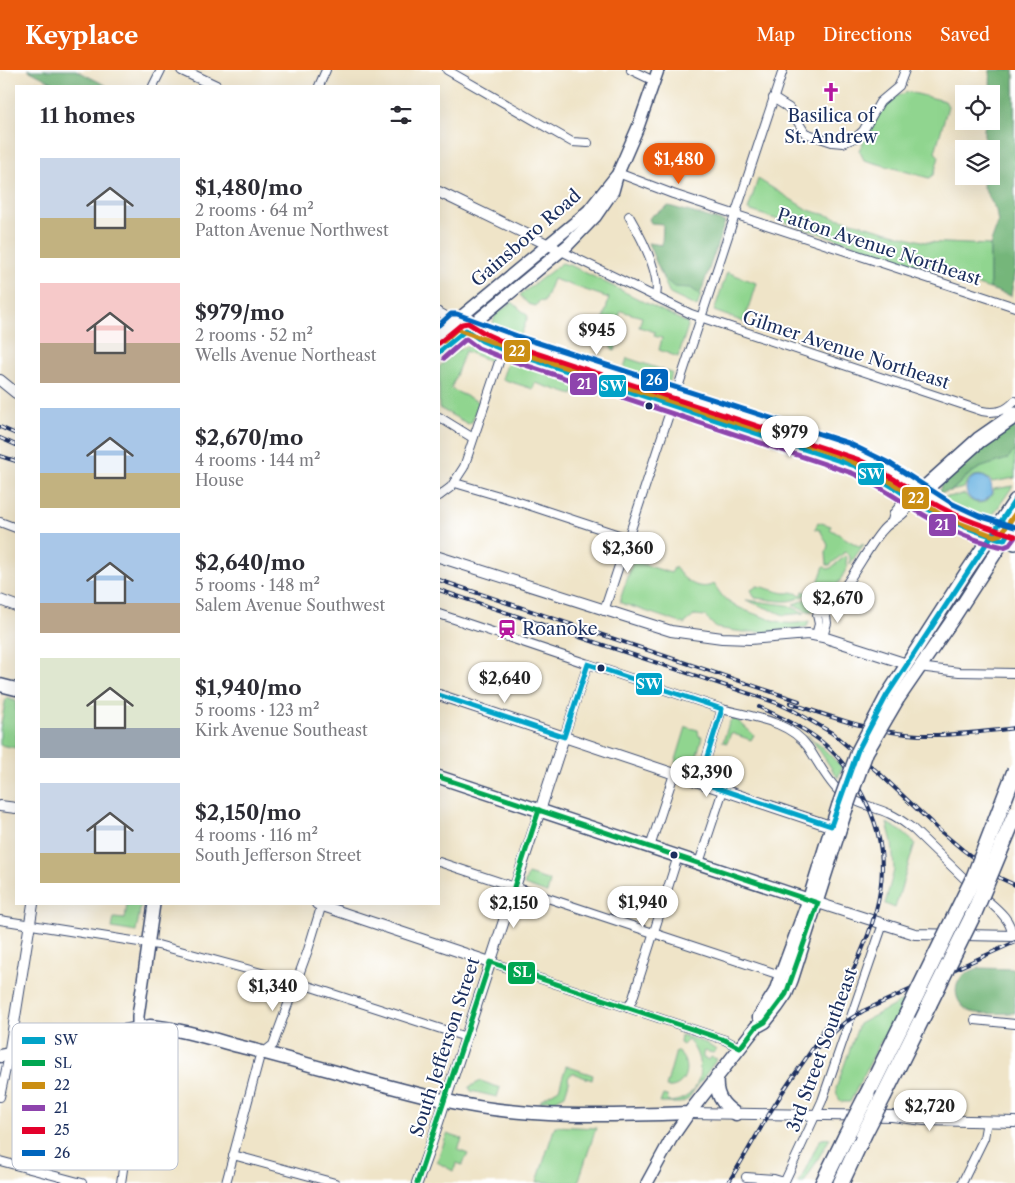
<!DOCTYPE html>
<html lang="en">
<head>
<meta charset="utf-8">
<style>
  :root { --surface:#fff; --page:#f7f7f7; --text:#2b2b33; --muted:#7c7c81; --accent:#ea580c }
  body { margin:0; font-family:"Libre Caslon Text",serif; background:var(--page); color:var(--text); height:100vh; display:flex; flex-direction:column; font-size:19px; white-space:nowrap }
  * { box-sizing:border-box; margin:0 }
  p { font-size:16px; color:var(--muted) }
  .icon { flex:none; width:28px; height:28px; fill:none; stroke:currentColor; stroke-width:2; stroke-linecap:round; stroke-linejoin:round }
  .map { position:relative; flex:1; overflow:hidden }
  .drawer { position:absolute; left:15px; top:15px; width:425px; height:820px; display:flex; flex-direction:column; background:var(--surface); border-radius:0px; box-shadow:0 5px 20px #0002 }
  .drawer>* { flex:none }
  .fabs { position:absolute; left:955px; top:15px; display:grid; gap:10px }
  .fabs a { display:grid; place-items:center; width:45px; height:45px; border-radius:0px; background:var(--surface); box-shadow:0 5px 20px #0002; font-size:25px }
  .price { position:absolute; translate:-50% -42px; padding:0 11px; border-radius:18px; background:#fff; color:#222; font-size:16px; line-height:32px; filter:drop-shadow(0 1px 2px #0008) }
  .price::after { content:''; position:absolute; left:50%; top:30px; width:15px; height:11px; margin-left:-8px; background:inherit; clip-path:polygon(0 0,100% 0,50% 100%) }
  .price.selected { background:var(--accent); color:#fff }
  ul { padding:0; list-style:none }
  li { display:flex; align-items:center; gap:15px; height:125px; padding:0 25px }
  li span { display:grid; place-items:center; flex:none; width:140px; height:100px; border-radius:0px; color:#555 }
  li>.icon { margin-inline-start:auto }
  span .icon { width:60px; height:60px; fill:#fffc; stroke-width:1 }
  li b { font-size:21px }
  h2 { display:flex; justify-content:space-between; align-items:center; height:60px; padding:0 25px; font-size:21px }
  header { display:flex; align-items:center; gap:30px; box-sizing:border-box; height:70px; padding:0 25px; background:var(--accent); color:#fff }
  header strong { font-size:24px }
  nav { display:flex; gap:28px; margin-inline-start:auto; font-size:18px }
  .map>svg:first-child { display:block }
  .green { fill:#90d58f; stroke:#568276 }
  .forest { fill:#74b67a; stroke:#48726c }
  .water { fill:#69b2e1; stroke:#4270a0 }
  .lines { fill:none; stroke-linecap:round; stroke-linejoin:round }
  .minor-casing { stroke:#3b4a6e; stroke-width:10 }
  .tertiary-casing { stroke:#3b4a6e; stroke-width:12 }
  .secondary-casing { stroke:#3b4a6e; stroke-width:14 }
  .primary-casing { stroke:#3b4a6e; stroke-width:15 }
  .motorway-casing { stroke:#3b4a6e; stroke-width:18 }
  .minor { stroke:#fff; stroke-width:8 }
  .tertiary { stroke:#fff; stroke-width:10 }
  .secondary { stroke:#fff; stroke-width:11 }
  .primary { stroke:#fff; stroke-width:12 }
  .motorway { stroke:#fff; stroke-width:15 }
  .rail-casing { stroke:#1b2f5e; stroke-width:4 }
  .rail { stroke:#fff; stroke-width:2; stroke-dasharray:5.5; stroke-linecap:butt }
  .primary-bridge-casing { stroke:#3b4a6e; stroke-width:15; stroke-linecap:butt }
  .motorway-bridge-casing { stroke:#3b4a6e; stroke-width:18; stroke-linecap:butt }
  .primary-bridge { stroke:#fff; stroke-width:12 }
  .motorway-bridge { stroke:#fff; stroke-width:15 }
  .bus-1-casing { stroke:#fff; stroke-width:9 }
  .bus-2-casing { stroke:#fff; stroke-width:9 }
  .bus-3-casing { stroke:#fff; stroke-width:9 }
  .bus-4-casing { stroke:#fff; stroke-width:9 }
  .bus-5-casing { stroke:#fff; stroke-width:9 }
  .bus-6-casing { stroke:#fff; stroke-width:9 }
  .bus-1 { stroke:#01a3c8; stroke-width:5 }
  .bus-2 { stroke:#00a651; stroke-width:5 }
  .bus-3 { stroke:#cb8e13; stroke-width:5 }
  .bus-4 { stroke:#8e44ad; stroke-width:5 }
  .bus-5 { stroke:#e4002b; stroke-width:5 }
  .bus-6 { stroke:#0065bd; stroke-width:5 }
  .bus-dot { fill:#1b2f5e; stroke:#fff; stroke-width:2 }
  .labels { text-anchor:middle; stroke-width:4; stroke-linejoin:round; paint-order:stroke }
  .poi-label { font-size:18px; fill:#1b2f5e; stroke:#fff }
  .street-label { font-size:18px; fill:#1b2f5e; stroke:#fff }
  .key { fill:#fff; stroke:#bbc1cf; stroke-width:1 }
  .key-label { font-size:14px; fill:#1b2f5e }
  .line-badge { stroke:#fff; stroke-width:2 }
  .badge-label { font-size:14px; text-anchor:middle; font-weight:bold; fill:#fff }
</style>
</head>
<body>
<header>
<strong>Keyplace</strong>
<nav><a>Map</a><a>Directions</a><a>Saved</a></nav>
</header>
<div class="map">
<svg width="1015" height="1113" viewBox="0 0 1015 1113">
  <rect width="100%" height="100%" fill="#fff"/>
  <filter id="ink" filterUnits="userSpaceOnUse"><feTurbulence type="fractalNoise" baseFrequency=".02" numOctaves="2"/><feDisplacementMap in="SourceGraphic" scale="10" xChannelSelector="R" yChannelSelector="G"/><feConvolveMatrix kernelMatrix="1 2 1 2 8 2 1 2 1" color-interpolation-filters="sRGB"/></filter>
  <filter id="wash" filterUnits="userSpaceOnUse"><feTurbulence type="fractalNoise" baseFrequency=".0096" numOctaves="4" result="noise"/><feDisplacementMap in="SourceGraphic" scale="20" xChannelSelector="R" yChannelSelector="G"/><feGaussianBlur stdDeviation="1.12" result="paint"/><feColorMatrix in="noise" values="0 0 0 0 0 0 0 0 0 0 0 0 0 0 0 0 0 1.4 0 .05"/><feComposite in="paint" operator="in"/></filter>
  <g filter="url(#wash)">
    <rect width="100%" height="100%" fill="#efe4c8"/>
    <g class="green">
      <path d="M909 22 945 31 948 36 935 82 939 87 934 104 929 108 864 90 859 80C874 54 875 30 909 22Z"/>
      <polygon points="758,109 808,140 925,172 990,175 990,219 748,140"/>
      <polygon points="562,193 572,196 687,253 688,256 678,287 659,280 662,268 654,266 655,262 639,257 642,247 621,241 615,257 622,260 615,280 612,279 602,260 605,251 603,250 609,228 553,209 544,232 539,231 536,236 528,234 520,225"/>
      <polygon points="727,202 756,213 744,252 714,241"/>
      <path d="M662 206C670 215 681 214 692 218 697 220 696 224 701 224L697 237 670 224Z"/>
      <polygon points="512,232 528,246 521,265 516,267 497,260 493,253 495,245"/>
      <path d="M472 275 491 283 493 287V292L465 281 451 319 479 332 472 352 468 354 439 338V297C448 289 459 276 472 275Z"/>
      <polygon points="627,288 672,303 668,317 623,302"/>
      <polygon points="512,291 577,312 573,325 535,313 533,319 502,309 507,294"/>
      <path d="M1015 381V408L992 412C982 401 968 404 964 418L951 421C960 414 966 406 976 400 989 392 1005 393 1015 381Z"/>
      <path d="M1013 416 990 449C978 448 950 436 941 428L965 424C974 438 990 435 994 419Z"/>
      <polygon points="818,452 831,456 830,459 860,477 863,473 864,474 850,494 850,486 845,482 830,495 827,495 826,483 828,475 820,460 815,459"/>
      <path d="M845 486 847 487 846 493 848 496C841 508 824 544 808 541 803 540 798 536 793 534L802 531 817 521 819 518V510L824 496 827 499 831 498Z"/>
      <path d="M633 491 671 503 675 496C682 510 699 522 714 514 718 520 721 525 726 530 735 538 773 551 785 553 793 554 801 553 809 551L807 557 767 562H743L716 558 705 546 695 545 684 554 621 533 620 530Z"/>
      <path d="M757 516C767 517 784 526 792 522L802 525 803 521 809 523C788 536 778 530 755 528L751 520Z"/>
      <polygon points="746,530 787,535 805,543 784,545"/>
      <polygon points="6,628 16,631 16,678 0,675 0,659"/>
      <polygon points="732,649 736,649 754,665 751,670 731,663 727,673 723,672 729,653"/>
      <polygon points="686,657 698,660 699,666 702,667 696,689 691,690 689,696 675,693"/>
      <polygon points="807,665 822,677 842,697 838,708 813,671"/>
      <polygon points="887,753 901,761 915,773 895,838 885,834 894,800 892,772"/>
      <polygon points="528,804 550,811 547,823 524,815"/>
      <polygon points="127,834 141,834 136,862 112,858 114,848 125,849"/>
      <polygon points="908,928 898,949 880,973 850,1032 841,1032 837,1025 836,1018 859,954"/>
      <path d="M681 965 706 973 716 980 713 983 704 981 703 984V988L709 990 711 987 717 989 687 1030 680 1033H660L663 1025 667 1026 668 1032C702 1031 709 992 688 970L683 975 680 973Z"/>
      <path d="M676 981C693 991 687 1020 666 1017Z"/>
      <polygon points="566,996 593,1005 592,1010 572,1003 568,1008 569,1012 565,1025 550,1033 548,1029 540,1033 542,1029 559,1019"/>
      <polygon points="481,1011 500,1018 497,1027 471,1021 469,1017"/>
      <polygon points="555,1056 596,1058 578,1113 537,1112"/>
      <polygon points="447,1064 462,1069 458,1080 468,1084 462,1095 457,1093 453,1101 437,1092"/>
      <polygon points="830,1068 804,1113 799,1113 819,1071 822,1069"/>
    </g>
    <g class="forest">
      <polygon points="28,0 76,0 107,16 59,16"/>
      <polygon points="990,0 1014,0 1015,198 1011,226 990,219 990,175 998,153 996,140 983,117 984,106 991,106 991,79 984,79 984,59 986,51 991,51"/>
      <polygon points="669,136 725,152 700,225 691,218 674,217 666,210 662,206 648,173 662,175 663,154 651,153 649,149 651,146"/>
      <polygon points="1015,351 1015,381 1007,389 979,398 967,406 951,421 939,423 942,412 982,376"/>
      <path d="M979 898 1015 899V943C1004 943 981 945 972 942 959 938 952 922 959 911 964 903 971 901 979 898Z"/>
    </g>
    <circle class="water" cx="979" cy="419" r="13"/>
  </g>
  <g filter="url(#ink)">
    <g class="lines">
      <g class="minor-casing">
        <g id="minor">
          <polyline points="447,0 572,72 588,73"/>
          <polyline points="631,0 654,11"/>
          <polyline points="153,16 161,0"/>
          <polyline points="319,16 326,0"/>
          <polyline points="773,28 789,38 805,63 832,72 843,73 855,68 863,61 880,32 899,16 905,0"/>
          <polyline points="618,103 673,124 1015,237"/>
          <path d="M629 146C640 165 661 204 656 226"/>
          <path d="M561 181 691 244 982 341C996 344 1006 341 1015 331"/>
          <polyline points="439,242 455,251"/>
          <polyline points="439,347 473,368"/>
          <polyline points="455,413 513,430 628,468"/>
          <polyline points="439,426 451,417 464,397 503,280"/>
          <polyline points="892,451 894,443 908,426"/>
          <polyline points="0,452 16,458"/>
          <polyline points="604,541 783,0"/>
          <path d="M439 544 722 639C751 647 789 650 808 677 816 689 830 715 841 723 856 734 875 737 890 744 899 748 906 754 913 759L972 816"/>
          <path d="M816 565 819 554 817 545C842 531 862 485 881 462 887 454 891 453 899 447 906 443 912 433 917 427"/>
          <polyline points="823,567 827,553 825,540"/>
          <polyline points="919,597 959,602 1015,603"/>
          <polyline points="564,667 588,594"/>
          <polyline points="699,712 722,639"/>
          <polyline points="650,777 674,704"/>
          <polyline points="439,792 783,906"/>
          <polyline points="699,793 723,720"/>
          <path d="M980 824C993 836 1012 848 1012 866"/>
          <polyline points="0,850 158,875 302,914 466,967"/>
          <polyline points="490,892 725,970 740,978"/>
          <polyline points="628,938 633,928 678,786"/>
          <polyline points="975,950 1015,954"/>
          <polyline points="0,1027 9,985"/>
          <polyline points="233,1085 335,1113"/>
          <polyline points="0,1091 82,1113"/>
          <polyline points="746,1107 774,1109 784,1112"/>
          <polyline points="121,1113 140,982 138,957"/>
          <polyline points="226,1113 259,989 264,982 273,975 308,880 322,834"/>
          <polyline points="784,1113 822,1031 883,854"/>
          <polyline points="962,1113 984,1068 987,1051"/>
        </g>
      </g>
      <g class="tertiary-casing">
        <g id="tertiary">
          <polyline points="182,0 216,16"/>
          <polyline points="439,122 555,178"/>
          <polyline points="0,310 16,323"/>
          <polyline points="439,487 671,561 722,568 750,569 808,564 823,567 907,594"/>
          <polyline points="0,530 16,536"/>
          <polyline points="439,625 839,759"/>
          <polyline points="0,736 16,738"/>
          <polyline points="818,833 915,864 1015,866"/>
          <polyline points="317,834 490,892"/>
          <polyline points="9,985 33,834"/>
          <polyline points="689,1043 892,1046 924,1050 1015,1052"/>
          <polyline points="417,1113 431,1074 564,667"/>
        </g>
      </g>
      <g class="secondary-casing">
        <g id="secondary">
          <path d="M455 251 482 271 503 280 855 396C884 408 908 428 935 443 960 457 988 465 1015 474"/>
          <polyline points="461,253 518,274 846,380 887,400 949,441 976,453 1015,465"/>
          <polyline points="439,265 578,150 589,140 616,106"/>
          <polyline points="439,282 568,175 595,147 613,121 618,103 638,57 658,0"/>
          <polyline points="138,957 138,946 154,834"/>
          <polyline points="647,1113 671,1069 689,1043"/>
        </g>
      </g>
      <g class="primary-casing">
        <g id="primary">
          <polyline points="0,615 16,619"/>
          <polyline points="887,625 967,501 1015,430"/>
          <polyline points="898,629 953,549 1015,453"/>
          <polyline points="439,707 818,833"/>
          <polyline points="759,947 775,922 781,905 809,829 838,736"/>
          <path d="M0 986 150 956C180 959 209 968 238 976 307 993 374 1014 443 1030 523 1049 607 1046 689 1043L756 957 765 952 777 937 786 924 792 909 846 740"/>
          <path d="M717 1006C715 1024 721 1034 736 1044"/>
        </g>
      </g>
      <g class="motorway-casing">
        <g id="motorway">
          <polyline points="920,423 979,370 1015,345"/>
          <polyline points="867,1025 907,944"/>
          <polyline points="884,1025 929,934"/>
          <polyline points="823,1113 846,1066"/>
          <polyline points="841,1113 863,1066"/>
        </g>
      </g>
      <use href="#minor" class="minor"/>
      <use href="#tertiary" class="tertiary"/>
      <use href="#secondary" class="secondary"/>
      <use href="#primary" class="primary"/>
      <use href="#motorway" class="motorway"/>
      <g class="rail-casing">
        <g id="rail">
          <polyline points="0,357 16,364"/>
          <polyline points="0,368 16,375"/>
          <polyline points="0,386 16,391"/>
          <polyline points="439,510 799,631"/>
          <polyline points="439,520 777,633 794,641 832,663 880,704 939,760 963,780 1000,808 1015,815"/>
          <path d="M790 633C831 647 875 663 919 665 951 666 984 662 1015 658"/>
          <polyline points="818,977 844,953 863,941 1015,872"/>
          <path d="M728 1113C746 1085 761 1056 779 1028 789 1011 802 995 813 978 827 956 837 933 848 911 878 848 899 792 863 726 853 706 839 686 822 672 803 657 780 647 759 637"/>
        </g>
      </g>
      <use href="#rail" class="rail"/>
      <g class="primary-bridge-casing">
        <g id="primary-bridge">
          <polyline points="838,736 858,680 887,625"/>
          <polyline points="846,740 867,682 898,629"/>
        </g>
      </g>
      <g class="motorway-bridge-casing">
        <g id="motorway-bridge">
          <polyline points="929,934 974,843 1015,745"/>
          <polyline points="907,944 974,807 1015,701"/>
          <polyline points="846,1066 867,1025"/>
          <polyline points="863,1066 884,1025"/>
        </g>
      </g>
      <use href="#primary-bridge" class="primary-bridge"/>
      <use href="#motorway-bridge" class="motorway-bridge"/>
      <g class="bus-1-casing">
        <g id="bus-1">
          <path d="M439 282 466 260 482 271 503 280 855 396C884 409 908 428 935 443 957 455 980 463 1004 470L1007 465"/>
          <polyline points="439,625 564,667 588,594 722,639 699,712 831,756 858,680 887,625 1015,430"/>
        </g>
      </g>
      <g class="bus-2-casing">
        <g id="bus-2">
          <polyline points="514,817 539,740"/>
          <polyline points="417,1113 490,892 725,970 740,978 756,957 765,952 786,924 818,833 439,707"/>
        </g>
      </g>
      <g class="bus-3-casing">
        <polyline id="bus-3" points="444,271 457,259 516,281 843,387 883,407 946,448 994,466 1001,464 1015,444"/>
      </g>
      <g class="bus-4-casing">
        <path id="bus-4" d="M444 288 466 269 478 278 501 287 852 403C877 414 899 430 922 444 947 459 976 472 1004 477L1009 475 1015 467"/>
      </g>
      <g class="bus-5-casing">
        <path id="bus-5" d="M439 273 462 254 468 253 486 264 506 273 857 389C887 402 912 422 940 437 964 450 990 458 1015 466"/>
      </g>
      <g class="bus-6-casing">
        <polyline id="bus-6" points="439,255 451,244 457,244 520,267 848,373 891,394 953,434 979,446 1015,457"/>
      </g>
      <use href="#bus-1" class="bus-1"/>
      <use href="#bus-2" class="bus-2"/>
      <use href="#bus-3" class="bus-3"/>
      <use href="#bus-4" class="bus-4"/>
      <use href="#bus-5" class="bus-5"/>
      <use href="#bus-6" class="bus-6"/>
    </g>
  </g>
  <defs>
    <g id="church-bare" transform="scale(1.5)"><path d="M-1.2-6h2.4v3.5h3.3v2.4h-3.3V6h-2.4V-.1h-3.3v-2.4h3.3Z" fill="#b5179e" stroke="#fff" stroke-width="2.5" paint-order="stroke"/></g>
    <g id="station-bare" transform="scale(1.5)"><path d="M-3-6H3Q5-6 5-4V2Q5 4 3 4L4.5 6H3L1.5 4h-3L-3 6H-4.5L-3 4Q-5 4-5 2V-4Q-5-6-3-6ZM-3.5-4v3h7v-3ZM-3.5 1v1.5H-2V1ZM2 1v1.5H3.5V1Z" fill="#b5179e" stroke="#fff" stroke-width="2.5" paint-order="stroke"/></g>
  </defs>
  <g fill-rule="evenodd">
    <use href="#church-bare" x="831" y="22"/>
    <use href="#station-bare" x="507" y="559"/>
  </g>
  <g class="bus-dot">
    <circle cx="649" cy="336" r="4.5"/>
    <circle cx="601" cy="598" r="4.5"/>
    <circle cx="674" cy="785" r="4.5"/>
  </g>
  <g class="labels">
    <g class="poi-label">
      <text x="831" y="52">Basilica of<tspan x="831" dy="21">St. Andrew</tspan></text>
      <text x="522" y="565" text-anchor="start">Roanoke</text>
    </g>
    <g class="street-label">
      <text transform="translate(526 168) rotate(-41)" y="6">Gainsboro Road</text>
      <text transform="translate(879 177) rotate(18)" y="6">Patton Avenue Northeast</text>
      <text transform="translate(846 280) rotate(18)" y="6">Gilmer Avenue Northeast</text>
      <text transform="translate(445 977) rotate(-72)" y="6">South Jefferson Street</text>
      <text transform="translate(822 980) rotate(-70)" y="6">3rd Street Southeast</text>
    </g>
  </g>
  <rect x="12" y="953" width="166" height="147" rx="8" class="key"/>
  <rect x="22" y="967" width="23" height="7" fill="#01a3c8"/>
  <rect x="22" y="990" width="23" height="6" fill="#00a651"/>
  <rect x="22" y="1012" width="23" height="7" fill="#cb8e13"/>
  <rect x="22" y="1035" width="23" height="6" fill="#8e44ad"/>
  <rect x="22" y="1057" width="23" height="7" fill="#e4002b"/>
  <rect x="22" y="1080" width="23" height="6" fill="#0065bd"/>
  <g class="key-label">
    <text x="54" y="975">SW</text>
    <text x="54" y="998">SL</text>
    <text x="54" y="1020">22</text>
    <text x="54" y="1043">21</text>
    <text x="54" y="1065">25</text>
    <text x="54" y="1088">26</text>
  </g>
  <g class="line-badge">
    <rect x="503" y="269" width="28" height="24" rx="5" fill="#cb8e13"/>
    <rect x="640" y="298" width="29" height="24" rx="5" fill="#0065bd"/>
    <rect x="569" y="302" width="29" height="24" rx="5" fill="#8e44ad"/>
    <rect x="598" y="304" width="29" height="24" rx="5" fill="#01a3c8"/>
    <rect x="857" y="392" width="28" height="24" rx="5" fill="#01a3c8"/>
    <rect x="901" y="416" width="29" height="24" rx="5" fill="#cb8e13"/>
    <rect x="928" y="443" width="29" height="24" rx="5" fill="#8e44ad"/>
    <rect x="635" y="602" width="28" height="24" rx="5" fill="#01a3c8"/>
    <rect x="507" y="891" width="29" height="24" rx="5" fill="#00a651"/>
  </g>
  <g class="badge-label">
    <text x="517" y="286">22</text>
    <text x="654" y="315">26</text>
    <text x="584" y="319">21</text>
    <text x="613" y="321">SW</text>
    <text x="871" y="409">SW</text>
    <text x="916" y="433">22</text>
    <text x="942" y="460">21</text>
    <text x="649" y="619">SW</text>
    <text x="522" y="907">SL</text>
  </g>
</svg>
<div class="fabs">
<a><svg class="icon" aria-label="locate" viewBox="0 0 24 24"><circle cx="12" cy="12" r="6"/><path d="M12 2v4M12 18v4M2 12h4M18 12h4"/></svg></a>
<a><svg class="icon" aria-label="layers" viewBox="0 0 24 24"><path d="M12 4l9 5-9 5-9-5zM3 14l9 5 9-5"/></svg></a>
</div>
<b class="price selected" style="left:679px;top:115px">$1,480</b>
<b class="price" style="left:597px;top:286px">$945</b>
<b class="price" style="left:790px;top:388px">$979</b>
<b class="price" style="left:628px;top:504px">$2,360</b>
<b class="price" style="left:838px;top:554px">$2,670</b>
<b class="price" style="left:505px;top:634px">$2,640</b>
<b class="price" style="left:707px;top:728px">$2,390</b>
<b class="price" style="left:643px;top:858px">$1,940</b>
<b class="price" style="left:514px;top:859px">$2,150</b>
<b class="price" style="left:273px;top:942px">$1,340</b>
<b class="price" style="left:930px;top:1062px">$2,720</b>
<section class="drawer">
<h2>11 homes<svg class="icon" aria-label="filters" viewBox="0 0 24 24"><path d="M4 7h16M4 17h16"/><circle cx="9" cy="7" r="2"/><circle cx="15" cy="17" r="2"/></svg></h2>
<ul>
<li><span style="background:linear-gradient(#c9d6e8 60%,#c2b280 0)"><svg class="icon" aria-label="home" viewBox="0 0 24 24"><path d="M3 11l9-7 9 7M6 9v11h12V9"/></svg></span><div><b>$1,480/mo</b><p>2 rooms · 64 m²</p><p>Patton Avenue Northwest</p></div></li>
<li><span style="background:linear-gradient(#f6c9c9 60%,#b9a48a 0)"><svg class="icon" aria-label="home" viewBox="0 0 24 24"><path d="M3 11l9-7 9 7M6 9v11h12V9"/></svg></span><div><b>$979/mo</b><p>2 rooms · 52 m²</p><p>Wells Avenue Northeast</p></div></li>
<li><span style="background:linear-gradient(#a9c7e8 65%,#c2b280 0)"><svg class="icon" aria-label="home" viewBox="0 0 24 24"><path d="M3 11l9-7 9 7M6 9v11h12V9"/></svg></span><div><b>$2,670/mo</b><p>4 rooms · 144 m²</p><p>House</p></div></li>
<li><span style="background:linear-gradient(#a9c7e8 70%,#b9a48a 0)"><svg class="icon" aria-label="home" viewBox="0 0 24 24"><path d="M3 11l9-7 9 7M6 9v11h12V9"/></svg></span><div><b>$2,640/mo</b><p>5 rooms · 148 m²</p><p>Salem Avenue Southwest</p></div></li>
<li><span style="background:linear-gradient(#dfe7d0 70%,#9aa5b1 0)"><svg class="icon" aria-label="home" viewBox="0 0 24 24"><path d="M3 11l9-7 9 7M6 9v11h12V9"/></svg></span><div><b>$1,940/mo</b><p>5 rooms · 123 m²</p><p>Kirk Avenue Southeast</p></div></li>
<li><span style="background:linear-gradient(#c9d6e8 70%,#c2b280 0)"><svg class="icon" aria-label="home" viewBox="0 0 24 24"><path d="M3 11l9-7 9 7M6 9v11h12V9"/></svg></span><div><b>$2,150/mo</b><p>4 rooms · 116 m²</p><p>South Jefferson Street</p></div></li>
</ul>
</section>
</div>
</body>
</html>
